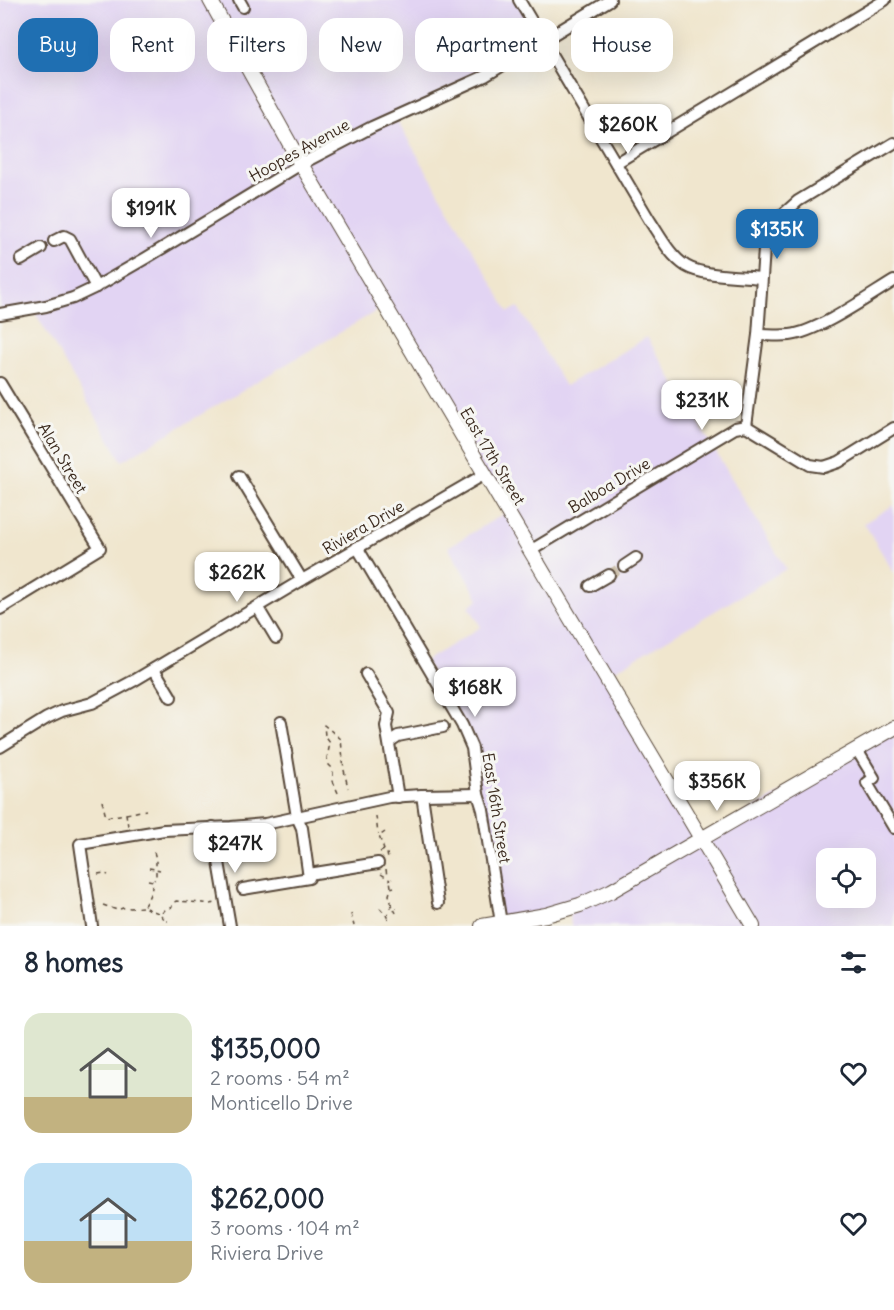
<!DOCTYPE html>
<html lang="en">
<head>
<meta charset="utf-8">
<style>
  :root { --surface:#fff; --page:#f2f2f3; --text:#1f2937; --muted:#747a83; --accent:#1f6fb2 }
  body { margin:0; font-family:Delius,sans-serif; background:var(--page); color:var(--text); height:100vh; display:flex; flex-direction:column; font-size:22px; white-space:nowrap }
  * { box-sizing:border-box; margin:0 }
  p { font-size:20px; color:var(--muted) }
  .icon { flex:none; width:33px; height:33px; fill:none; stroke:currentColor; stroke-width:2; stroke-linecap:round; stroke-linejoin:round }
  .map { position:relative; height:926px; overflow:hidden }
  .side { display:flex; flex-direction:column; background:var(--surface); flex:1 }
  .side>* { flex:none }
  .banner { position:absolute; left:18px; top:18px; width:858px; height:54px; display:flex; gap:12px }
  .fabs { position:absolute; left:816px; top:848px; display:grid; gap:12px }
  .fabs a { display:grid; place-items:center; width:60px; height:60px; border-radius:12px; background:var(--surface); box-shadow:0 6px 24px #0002; font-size:30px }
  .price { position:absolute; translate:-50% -51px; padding:0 14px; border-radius:12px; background:#fff; color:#222; font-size:20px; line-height:39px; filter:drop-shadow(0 2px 3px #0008) }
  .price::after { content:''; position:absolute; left:50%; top:36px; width:18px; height:14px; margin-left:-9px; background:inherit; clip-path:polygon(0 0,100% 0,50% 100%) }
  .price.current { background:var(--accent); color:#fff }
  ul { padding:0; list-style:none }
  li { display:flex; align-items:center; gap:18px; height:150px; padding:0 24px }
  li span { display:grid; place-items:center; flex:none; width:168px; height:120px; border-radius:18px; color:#555 }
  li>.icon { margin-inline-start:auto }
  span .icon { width:72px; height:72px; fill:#fffc; stroke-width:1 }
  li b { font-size:26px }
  h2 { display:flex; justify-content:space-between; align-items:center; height:72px; padding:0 24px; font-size:26px }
  .pill { padding:0 21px; border-radius:18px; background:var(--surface); box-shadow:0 6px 24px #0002; font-size:21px; line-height:54px }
  .pill.current { background:var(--accent); color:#fff }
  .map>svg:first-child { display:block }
  .built { fill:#e2d4f3; fill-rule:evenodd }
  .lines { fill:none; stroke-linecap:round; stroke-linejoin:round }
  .minor-tunnel { stroke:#ccc0ab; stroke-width:10; stroke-dasharray:10 5; stroke-linecap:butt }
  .minor-casing { stroke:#564638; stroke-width:14 }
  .major-casing { stroke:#564638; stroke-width:16 }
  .path { stroke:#564638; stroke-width:1.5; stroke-dasharray:4.5 4.5; stroke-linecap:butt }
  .minor { stroke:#fff; stroke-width:10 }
  .major { stroke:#fff; stroke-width:14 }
  .labels { text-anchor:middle; stroke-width:6; stroke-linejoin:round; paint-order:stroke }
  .street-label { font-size:16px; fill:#3b2a1e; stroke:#f6f6f2 }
</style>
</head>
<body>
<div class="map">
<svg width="894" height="926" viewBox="0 0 894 926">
  <rect width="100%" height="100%" fill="#f6f6f2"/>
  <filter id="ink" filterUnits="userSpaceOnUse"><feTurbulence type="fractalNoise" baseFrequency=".0167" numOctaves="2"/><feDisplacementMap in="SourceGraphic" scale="12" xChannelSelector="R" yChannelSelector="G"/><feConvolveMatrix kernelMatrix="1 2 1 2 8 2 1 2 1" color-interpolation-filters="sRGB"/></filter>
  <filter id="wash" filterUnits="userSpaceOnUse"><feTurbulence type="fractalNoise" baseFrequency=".008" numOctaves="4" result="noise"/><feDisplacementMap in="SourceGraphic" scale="24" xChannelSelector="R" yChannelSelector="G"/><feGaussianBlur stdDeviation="1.35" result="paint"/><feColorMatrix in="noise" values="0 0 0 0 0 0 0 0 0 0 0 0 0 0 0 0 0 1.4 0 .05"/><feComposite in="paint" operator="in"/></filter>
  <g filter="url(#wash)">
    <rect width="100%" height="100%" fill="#f0e6ce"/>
    <g class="built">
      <path d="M0 0H519L543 40 395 117 509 312 518 307 565 386 647 337 786 569 605 676 701 839 894 728V926H571L569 909 501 923 472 748 425 661 481 627 469 606 479 599 448 547 507 512 385 306 122 461 33 309 0 314ZM826 858H866V897H826Z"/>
      <polygon points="894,505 894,573 864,523"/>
    </g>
  </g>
  <g filter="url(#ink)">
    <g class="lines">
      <polyline class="minor-tunnel" points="609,575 624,566"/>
      <g class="minor-casing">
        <g id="minor">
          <polyline points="239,0 243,7"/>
          <path d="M519 0 650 221C660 236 670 256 686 266 702 276 741 276 761 278"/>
          <polyline points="616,163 885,0"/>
          <polyline points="54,241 64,236 70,239 96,287"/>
          <polyline points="21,260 41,248"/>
          <polyline points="0,314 46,306 73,298 94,288 146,258 301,164 372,127 485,76 610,0"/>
          <path d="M758 335C768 335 780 336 790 335 818 332 869 296 894 281"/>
          <polyline points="0,383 100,548 0,609"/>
          <polyline points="746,426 758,335 764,249 771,228 780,217 798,201 894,143"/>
          <polyline points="239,476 302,580"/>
          <polyline points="357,547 462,725 472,748 478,794 483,810 501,923"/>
          <polyline points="530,551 735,428 746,426 810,465 824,467 839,462 894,428"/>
          <polyline points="624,566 636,558"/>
          <polyline points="590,586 609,575"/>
          <polyline points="258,608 276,638"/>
          <polyline points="154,669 171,697"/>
          <polyline points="366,674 389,713 386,726 398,797"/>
          <polyline points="389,742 398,736 443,727"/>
          <polyline points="0,747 47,718 62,711 92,703 135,680 302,580 485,474"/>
          <polyline points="857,750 874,778 867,783 894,828"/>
          <polyline points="422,795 438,903"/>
          <polyline points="213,827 230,926"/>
          <polyline points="309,874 378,863"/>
          <polyline points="243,889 309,878 302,828 297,817 281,722"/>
          <polyline points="92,926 80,844 164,830 231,827 265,824 389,797 422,795 478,794"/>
        </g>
      </g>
      <g class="major-casing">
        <g id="major">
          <polyline points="210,0 301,164 753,926"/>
          <polyline points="482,926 546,915 580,905 611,891 894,728"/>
        </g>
      </g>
      <g class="path">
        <polyline points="338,793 333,781 333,769 329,765 327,758 330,743 325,736 324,725 341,739 344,770 348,788"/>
        <polyline points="102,801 106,817 126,814 128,826"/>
        <polyline points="126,814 146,810"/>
        <polyline points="376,816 378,835"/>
        <polyline points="384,850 379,836 385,832"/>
        <polyline points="154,852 156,859 156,869 160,870"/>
        <polyline points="380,852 384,850 387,853 388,859"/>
        <polyline points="149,868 156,869 156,878 154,880"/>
        <polyline points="386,869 387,877"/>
        <polyline points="98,874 104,873 108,875"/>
        <polyline points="381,874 390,880"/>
        <path d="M148 880 153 881C152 891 149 898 143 907L161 914 165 910 172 907V904L176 901 203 903 210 904 216 903"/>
        <polyline points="391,887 390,880 392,879"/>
        <polyline points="103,905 117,910 126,907 130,908 142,907"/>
        <polyline points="392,905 389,895 391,888 394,887"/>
        <polyline points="380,908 386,915 388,919"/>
        <polyline points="394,909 398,917"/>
        <polyline points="351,914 354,926"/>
        <polyline points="161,915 166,921 168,921"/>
        <polyline points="387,916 392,905 394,908 397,908"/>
      </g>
      <use href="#minor" class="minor"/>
      <use href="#major" class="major"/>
    </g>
  </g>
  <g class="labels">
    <g class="street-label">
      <text transform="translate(299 150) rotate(-29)" y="6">Hoopes Avenue</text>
      <text transform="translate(493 456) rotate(59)" y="6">East 17th Street</text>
      <text transform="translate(63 458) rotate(59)" y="6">Alan Street</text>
      <text transform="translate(609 485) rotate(-31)" y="6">Balboa Drive</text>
      <text transform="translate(363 527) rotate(-30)" y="6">Riviera Drive</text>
      <text transform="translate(497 808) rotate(81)" y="6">East 16th Street</text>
    </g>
  </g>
</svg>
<div class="fabs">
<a><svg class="icon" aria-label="locate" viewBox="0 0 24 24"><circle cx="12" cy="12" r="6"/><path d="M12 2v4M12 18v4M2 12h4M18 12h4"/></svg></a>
</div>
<b class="price" style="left:628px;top:155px">$260K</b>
<b class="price" style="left:151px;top:239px">$191K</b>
<b class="price current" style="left:777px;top:260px">$135K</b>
<b class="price" style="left:702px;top:431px">$231K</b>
<b class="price" style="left:237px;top:603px">$262K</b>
<b class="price" style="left:475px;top:718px">$168K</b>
<b class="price" style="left:717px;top:812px">$356K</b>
<b class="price" style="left:235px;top:874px">$247K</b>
<div class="banner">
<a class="pill current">Buy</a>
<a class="pill">Rent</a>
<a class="pill">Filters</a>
<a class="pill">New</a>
<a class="pill">Apartment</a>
<a class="pill">House</a>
</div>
</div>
<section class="side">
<h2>8 homes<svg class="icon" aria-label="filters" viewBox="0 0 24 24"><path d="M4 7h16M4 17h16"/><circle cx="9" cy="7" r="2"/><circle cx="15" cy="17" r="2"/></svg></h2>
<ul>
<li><span style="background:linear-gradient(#dfe7d0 70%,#c2b280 0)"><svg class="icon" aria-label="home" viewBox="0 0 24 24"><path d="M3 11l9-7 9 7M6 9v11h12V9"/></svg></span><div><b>$135,000</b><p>2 rooms · 54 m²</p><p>Monticello Drive</p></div><svg class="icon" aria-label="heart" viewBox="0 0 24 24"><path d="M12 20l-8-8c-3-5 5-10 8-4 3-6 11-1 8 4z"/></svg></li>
<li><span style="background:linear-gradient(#bfe0f5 65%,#c2b280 0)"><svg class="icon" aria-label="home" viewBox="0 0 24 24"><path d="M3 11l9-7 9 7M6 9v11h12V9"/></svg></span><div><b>$262,000</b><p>3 rooms · 104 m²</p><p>Riviera Drive</p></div><svg class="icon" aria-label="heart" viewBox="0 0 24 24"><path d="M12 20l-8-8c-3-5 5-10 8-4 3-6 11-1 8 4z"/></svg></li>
</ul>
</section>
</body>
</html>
